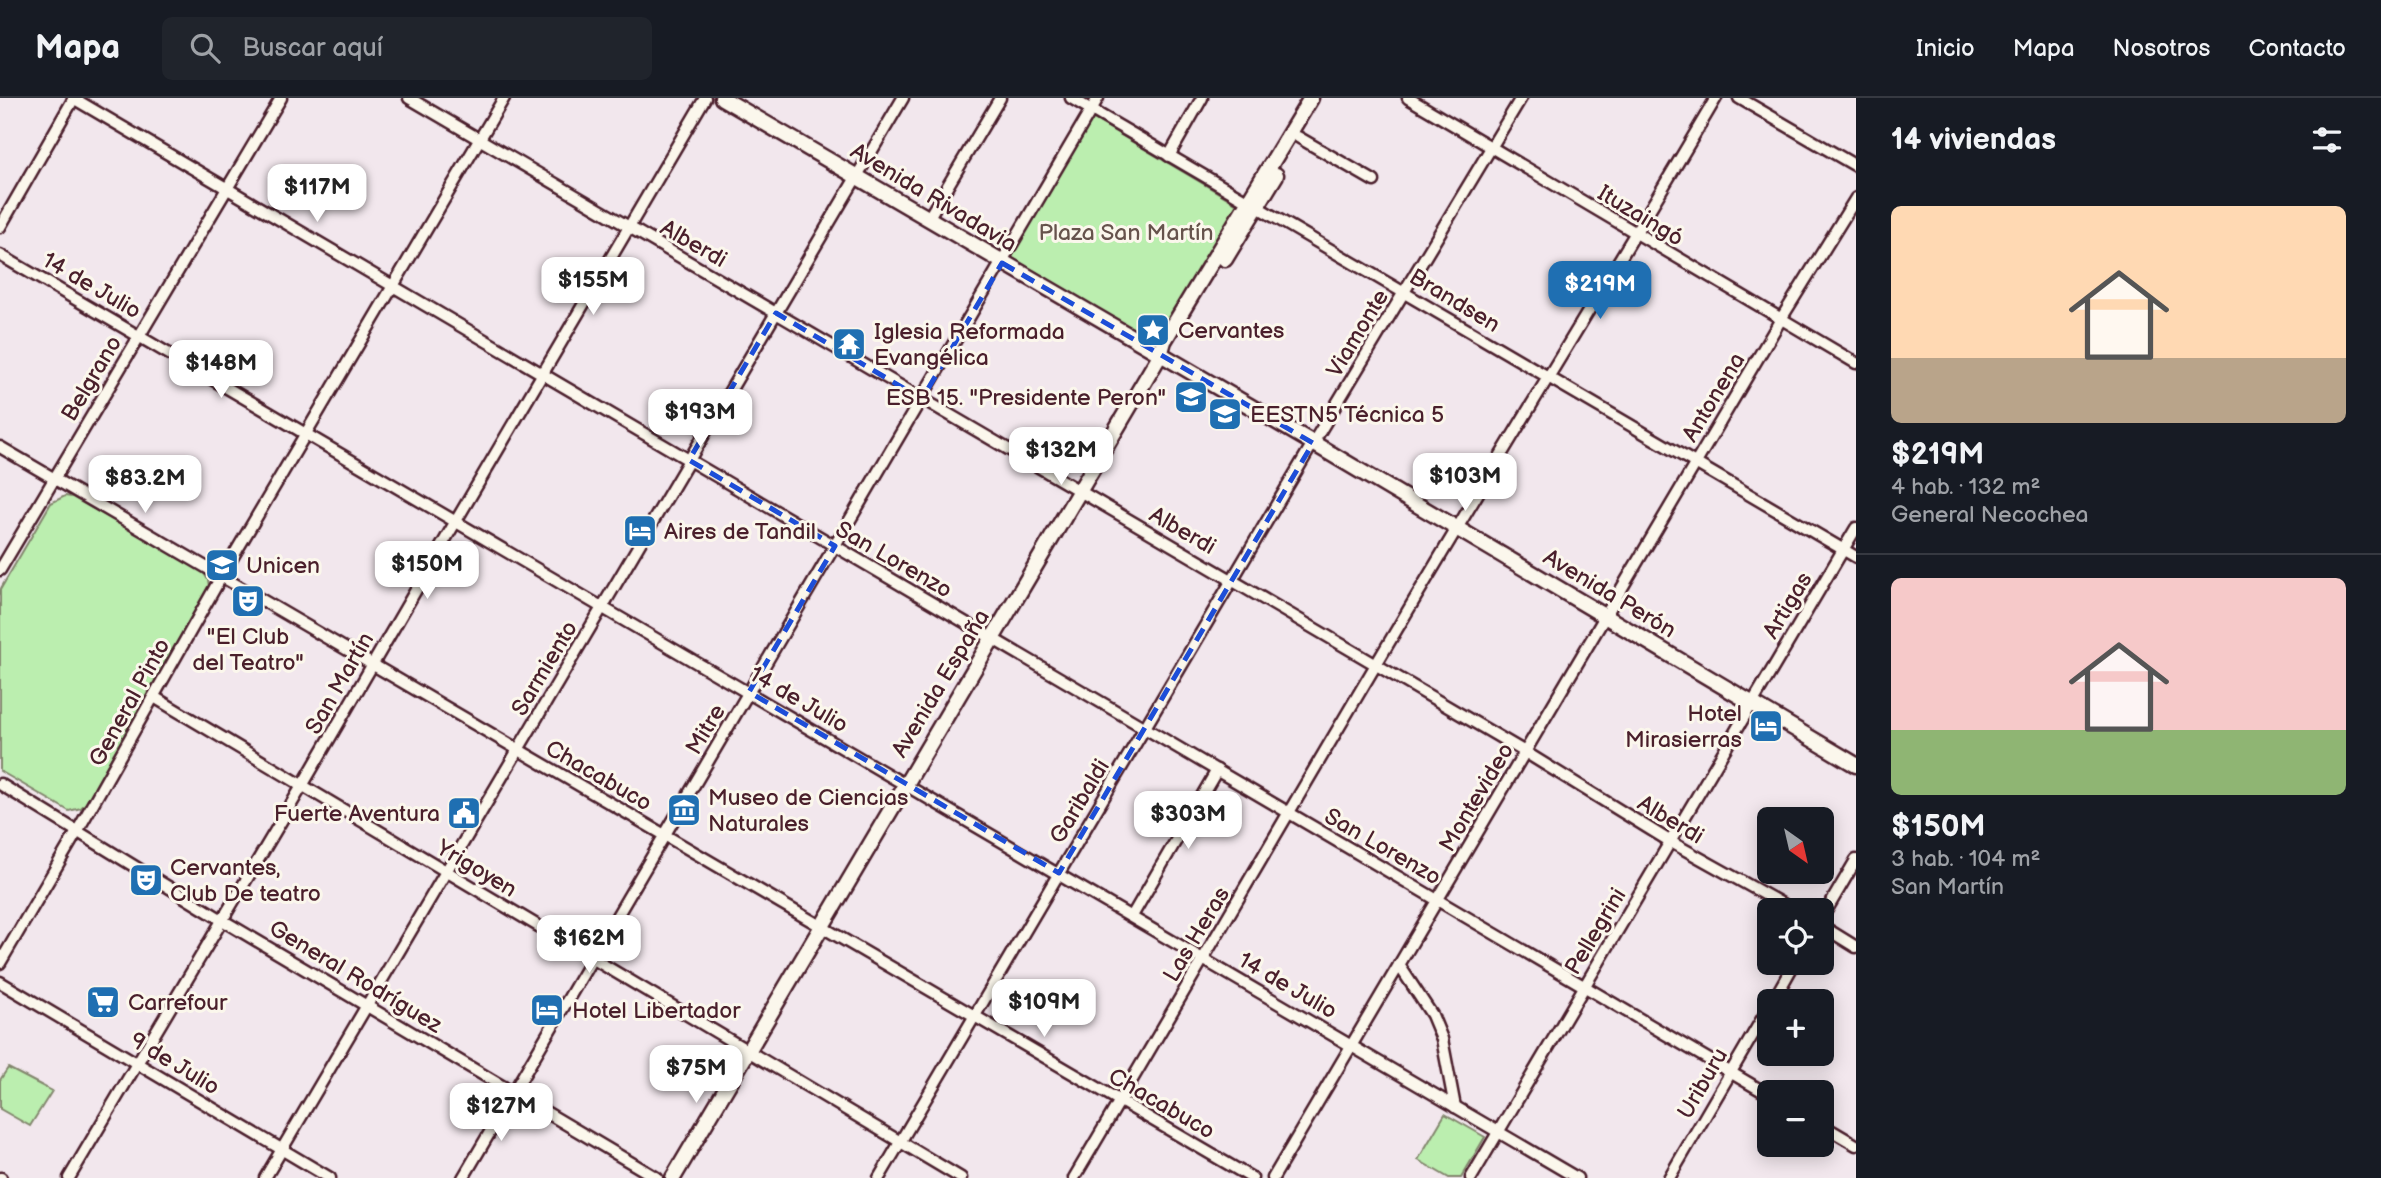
<!DOCTYPE html>
<html lang="es">
<head>
<meta charset="utf-8">
<style>
  :root { --surface:#171b24; --page:#20242c; --text:#f1f3f6; --muted:#9ea1a6; --line:#363941; --accent:#1f6fb2 }
  body { margin:0; font-family:"Balsamiq Sans",sans-serif; background:var(--page); color:var(--text); height:100vh; display:flex; flex-direction:column; font-size:26px; white-space:nowrap }
  * { box-sizing:border-box; margin:0 }
  p { font-size:23px; color:var(--muted) }
  .icon { flex:none; width:38px; height:38px; fill:none; stroke:currentColor; stroke-width:2; stroke-linecap:round; stroke-linejoin:round }
  .map { position:relative; flex:1; overflow:hidden }
  .panel { display:flex; flex-direction:column; background:var(--surface); width:525px }
  .panel>* { flex:none }
  .needle { width:46px; rotate:146deg }
  .buttons { position:absolute; left:1757px; top:709px; display:grid; gap:14px }
  .buttons a { display:grid; place-items:center; width:77px; height:77px; border-radius:10px; background:var(--surface); box-shadow:0 4px 18px #0003; font-size:35px }
  .price { position:absolute; translate:-50% -60px; padding:0 16px; border-radius:14px; background:#fff; color:#222; font-size:23px; line-height:46px; filter:drop-shadow(0 2px 4px #0008) }
  .price::after { content:''; position:absolute; left:50%; top:42px; width:21px; height:16px; margin-left:-10px; background:inherit; clip-path:polygon(0 0,100% 0,50% 100%) }
  .price.active { background:var(--accent); color:#fff }
  ul { padding:0; list-style:none }
  li { display:grid; align-content:center; gap:14px; height:371px; padding:0 35px }
  li+li { border-top:2px solid var(--line) }
  li span { display:grid; place-items:center; height:217px; border-radius:10px; color:#555 }
  li>.icon { margin-inline-start:auto }
  span .icon { width:126px; height:126px; fill:#fffc; stroke-width:1 }
  li b { font-size:30px }
  h2 { display:flex; justify-content:space-between; align-items:center; height:84px; padding:0 35px; font-size:30px }
  header { display:flex; align-items:center; gap:42px; box-sizing:border-box; height:98px; padding:0 35px; background:var(--surface); border-bottom:2px solid var(--line) }
  header strong { font-size:33px }
  nav { display:flex; gap:38px; margin-inline-start:auto; font-size:24px }
  .search { width:490px; height:63px; background:var(--page); display:flex; align-items:center; gap:18px; box-sizing:border-box; padding:0 24px; border-radius:10px; color:var(--muted); font-size:26px }
  main { display:flex; flex:1; min-height:0 }
  .map>svg:first-child { display:block }
  .green { fill:#bbeeaf; stroke:#82866d; stroke-width:2 }
  .lines { fill:none; stroke-linecap:round; stroke-linejoin:round }
  .street-casing { stroke:#4a1f2b; stroke-width:15 }
  .secondary-casing { stroke:#4a1f2b; stroke-width:19 }
  .street { stroke:#fbf7ec; stroke-width:10 }
  .secondary { stroke:#fbf7ec; stroke-width:14 }
  .marked { fill:none; stroke:#1d4ed8; stroke-width:5; stroke-dasharray:14 9; stroke-linejoin:round }
  .labels { text-anchor:middle; stroke-width:6; stroke-linejoin:round; paint-order:stroke }
  .street-label { font-size:23px; fill:#4a1f2b; stroke:#fbf7ec }
  .park-label { font-size:23px; fill:#66534c; stroke:#fbf7ec }
  .poi-label { font-size:23px; fill:#4a1f2b; stroke:#fbf7ec; text-anchor:start }
</style>
</head>
<body>
<header>
<strong>Mapa</strong>
<div class="search"><svg class="icon" aria-label="search" viewBox="0 0 24 24"><circle cx="10" cy="10" r="6"/><path d="M15 15l6 6"/></svg>Buscar aquí</div>
<nav><a>Inicio</a><a>Mapa</a><a>Nosotros</a><a>Contacto</a></nav>
</header>
<main>
<div class="map">
<svg width="1856" height="1080" viewBox="0 0 1856 1080">
  <rect width="100%" height="100%" fill="#f2e7ed"/>
  <filter id="ink" filterUnits="userSpaceOnUse"><feTurbulence type="fractalNoise" baseFrequency=".0143" numOctaves="2"/><feDisplacementMap in="SourceGraphic" scale="14" xChannelSelector="R" yChannelSelector="G"/><feConvolveMatrix kernelMatrix="1 2 1 2 8 2 1 2 1" color-interpolation-filters="sRGB"/></filter>
  <g filter="url(#ink)">
    <g class="green">
      <polygon points="1092,20 1239,107 1157,246 1011,159"/>
      <polygon points="65,398 72,399 202,472 208,482 209,488 86,705 81,710 69,713 0,673 0,492 51,405"/>
      <polygon points="8,970 52,993 30,1028 0,1011 0,982"/>
      <polygon points="1445,1016 1485,1039 1461,1080 1449,1080 1418,1062"/>
    </g>
    <g class="lines">
      <g class="street-casing">
        <g id="street">
          <polyline points="73,0 1769,997"/>
          <polyline points="409,0 1525,654 1671,744 1793,812"/>
          <polyline points="1071,0 1856,459"/>
          <polyline points="1408,0 1856,265"/>
          <polyline points="1739,0 1856,68"/>
          <polyline points="1298,39 1374,83"/>
          <polyline points="1169,58 1202,0"/>
          <polyline points="928,121 1000,0"/>
          <polyline points="0,129 74,0"/>
          <polyline points="0,157 1577,1080"/>
          <polyline points="0,349 1252,1080"/>
          <polyline points="0,472 281,0"/>
          <polyline points="154,599 961,1080"/>
          <polyline points="0,686 222,822 657,1080"/>
          <polyline points="1132,818 1217,672"/>
          <polyline points="1822,820 1856,762"/>
          <polyline points="1822,828 1856,849"/>
          <polyline points="0,865 78,732 221,479 504,0"/>
          <polyline points="1399,867 1432,917 1442,941 1455,1009"/>
          <polyline points="0,884 330,1080"/>
          <polyline points="1773,903 1795,864"/>
          <polyline points="1822,1027 1856,1047"/>
          <polyline points="0,1080 1,1080"/>
          <polyline points="69,1080 302,688 456,423 705,0"/>
          <polyline points="265,1080 903,0"/>
          <polyline points="463,1080 1098,0"/>
          <polyline points="879,1080 1313,345 1521,0"/>
          <path d="M1074 1080C1204 861 1331 640 1462 422 1546 281 1633 142 1716 0"/>
          <polyline points="1273,1080 1781,221 1856,100"/>
          <polyline points="1471,1080 1856,430"/>
          <polyline points="1669,1080 1769,909"/>
        </g>
      </g>
      <g class="secondary-casing">
        <g id="secondary">
          <polyline points="722,0 1313,345 1856,667"/>
          <polyline points="1225,161 1276,77"/>
          <polyline points="673,1080 1160,257 1164,243 1311,0"/>
        </g>
      </g>
      <use href="#street" class="street"/>
      <use href="#secondary" class="secondary"/>
    </g>
  </g>
  <path class="marked" d="M1002 165 1313 345 1059 775 749 594 835 448 689 362 776 215 922 301Z"/>
  <defs>
    <g id="sight-square" transform="scale(1.75)"><rect x="-9" y="-9" width="18" height="18" rx="4" fill="#1f6fb2" stroke="#fbf7ec"/><path d="M0-6L1.8-2.2L6-1.7L2.9 1.2L3.7 5.4L0 3.3L-3.7 5.4L-2.9 1.2L-6-1.7L-1.8-2.2Z" fill="#fff"/></g>
    <g id="temple-square" transform="scale(1.75)"><rect x="-9" y="-9" width="18" height="18" rx="4" fill="#1f6fb2" stroke="#fbf7ec"/><path d="M0-6L5-2H3V0L6.5 2.5H4V6H1.5V3h-3V6H-4V2.5H-6.5L-3 0V-2H-5Z" fill="#fff"/></g>
    <g id="school-square" transform="scale(1.75)"><rect x="-9" y="-9" width="18" height="18" rx="4" fill="#1f6fb2" stroke="#fbf7ec"/><path d="M0-5L7-2L0 1L-7-2ZM-4 1L0 2.5L4 1V4Q0 6-4 4Z" fill="#fff"/></g>
    <g id="hotel-square" transform="scale(1.75)"><rect x="-9" y="-9" width="18" height="18" rx="4" fill="#1f6fb2" stroke="#fbf7ec"/><path d="M-6-4.5h1.5V1H6V5H4.5V3h-9V5H-6ZM-4 0a1.8 1.8 0 1 1 3.6 0ZM.5 0V-2.5h3Q6-2.5 6 0Z" fill="#fff"/></g>
    <g id="university-square" transform="scale(1.75)"><rect x="-9" y="-9" width="18" height="18" rx="4" fill="#1f6fb2" stroke="#fbf7ec"/><path d="M0-5L7-2L0 1L-7-2ZM-4 1L0 2.5L4 1V4Q0 6-4 4Z" fill="#fff"/></g>
    <g id="theatre-square" transform="scale(1.75)"><rect x="-9" y="-9" width="18" height="18" rx="4" fill="#1f6fb2" stroke="#fbf7ec"/><path d="M-5-5.5Q0-4 5-5.5V0Q5 5 0 6Q-5 5-5 0ZM-3.3-2.5H-1v1.5H-3.3ZM1-2.5H3.3v1.5H1ZM-2.8 1Q0 5.5 2.8 1Z" fill="#fff"/></g>
    <g id="museum-square" transform="scale(1.75)"><rect x="-9" y="-9" width="18" height="18" rx="4" fill="#1f6fb2" stroke="#fbf7ec"/><path d="M0-6L6-3V-2H-6V-3ZM-5-1h2V3h-2ZM-1-1h2V3h-2ZM3-1h2V3H3ZM-6 4H6V6H-6Z" fill="#fff"/></g>
    <g id="civic-square" transform="scale(1.75)"><rect x="-9" y="-9" width="18" height="18" rx="4" fill="#1f6fb2" stroke="#fbf7ec"/><path d="M-.6-6.5H3V-4.5H.6V-3L4-1V1h2V6H-6V1h2V-1L-.6-3ZM-1.2 2.5V6h2.4V2.5Z" fill="#fff"/></g>
    <g id="supermarket-square" transform="scale(1.75)"><rect x="-9" y="-9" width="18" height="18" rx="4" fill="#1f6fb2" stroke="#fbf7ec"/><path d="M-6-5.5h2.5l.6 2H6L4.5 2H-2.5L-4.4-4H-6ZM-1.5 3.2a1.3 1.3 0 1 0 .1 0ZM3 3.2a1.3 1.3 0 1 0 .1 0Z" fill="#fff"/></g>
  </defs>
  <g fill-rule="evenodd">
    <use href="#sight-square" x="1153" y="232"/>
    <use href="#temple-square" x="849" y="246"/>
    <use href="#school-square" x="1191" y="299"/>
    <use href="#school-square" x="1225" y="316"/>
    <use href="#hotel-square" x="640" y="433"/>
    <use href="#university-square" x="222" y="467"/>
    <use href="#theatre-square" x="248" y="503"/>
    <use href="#hotel-square" x="1766" y="628"/>
    <use href="#museum-square" x="684" y="712"/>
    <use href="#civic-square" x="464" y="715"/>
    <use href="#theatre-square" x="146" y="782"/>
    <use href="#supermarket-square" x="103" y="904"/>
    <use href="#hotel-square" x="547" y="912"/>
  </g>
  <g class="labels">
    <g class="street-label">
      <text transform="translate(934 99) rotate(31)" y="8">Avenida Rivadavia</text>
      <text transform="translate(1641 117) rotate(31)" y="8">Ituzaingó</text>
      <text transform="translate(694 145) rotate(30)" y="8">Alberdi</text>
      <text transform="translate(92 187) rotate(30)" y="8">14 de Julio</text>
      <text transform="translate(1455 202) rotate(31)" y="8">Brandsen</text>
      <text transform="translate(1357 235) rotate(-59)" y="8">Viamonte</text>
      <text transform="translate(91 280) rotate(-59)" y="8">Belgrano</text>
      <text transform="translate(1713 299) rotate(-59)" y="8">Antonena</text>
      <text transform="translate(1183 432) rotate(30)" y="8">Alberdi</text>
      <text transform="translate(894 461) rotate(30)" y="8">San Lorenzo</text>
      <text transform="translate(1610 495) rotate(31)" y="8">Avenida Perón</text>
      <text transform="translate(1787 507) rotate(-59)" y="8">Artigas</text>
      <text transform="translate(544 570) rotate(-59)" y="8">Sarmiento</text>
      <text transform="translate(339 585) rotate(-60)" y="8">San Martín</text>
      <text transform="translate(940 585) rotate(-59)" y="8">Avenida España</text>
      <text transform="translate(799 601) rotate(30)" y="8">14 de Julio</text>
      <text transform="translate(129 604) rotate(-61)" y="8">General Pinto</text>
      <text transform="translate(705 631) rotate(-59)" y="8">Mitre</text>
      <text transform="translate(599 677) rotate(30)" y="8">Chacabuco</text>
      <text transform="translate(1476 699) rotate(-59)" y="8">Montevideo</text>
      <text transform="translate(1079 703) rotate(-59)" y="8">Garibaldi</text>
      <text transform="translate(1671 721) rotate(31)" y="8">Alberdi</text>
      <text transform="translate(1383 748) rotate(30)" y="8">San Lorenzo</text>
      <text transform="translate(477 770) rotate(31)" y="8">Yrigoyen</text>
      <text transform="translate(1595 833) rotate(-59)" y="8">Pellegrini</text>
      <text transform="translate(1196 836) rotate(-59)" y="8">Las Heras</text>
      <text transform="translate(356 878) rotate(31)" y="8">General Rodríguez</text>
      <text transform="translate(1288 887) rotate(30)" y="8">14 de Julio</text>
      <text transform="translate(175 965) rotate(31)" y="8">9 de Julio</text>
      <text transform="translate(1702 985) rotate(-60)" y="8">Uriburu</text>
      <text transform="translate(1162 1005) rotate(30)" y="8">Chacabuco</text>
    </g>
    <g class="park-label">
      <text x="1126" y="142">Plaza San Martín</text>
    </g>
    <g class="poi-label">
      <text x="1178" y="240">Cervantes</text>
      <text x="874" y="241">Iglesia Reformada<tspan x="874" dy="26">Evangélica</tspan></text>
      <text x="1166" y="307" text-anchor="end">ESB 15. "Presidente Peron"</text>
      <text x="1250" y="324">EESTN5 Técnica 5</text>
      <text x="664" y="441">Aires de Tandil</text>
      <text x="246" y="475">Unicen</text>
      <text x="248" y="546" text-anchor="middle">"El Club<tspan x="248" dy="26">del Teatro"</tspan></text>
      <text x="1742" y="623" text-anchor="end">Hotel<tspan x="1742" dy="26">Mirasierras</tspan></text>
      <text x="708" y="707">Museo de Ciencias<tspan x="708" dy="26">Naturales</tspan></text>
      <text x="440" y="723" text-anchor="end">Fuerte Aventura</text>
      <text x="170" y="777">Cervantes,<tspan x="170" dy="26">Club De teatro</tspan></text>
      <text x="128" y="912">Carrefour</text>
      <text x="572" y="920">Hotel Libertador</text>
    </g>
  </g>
</svg>
<div class="buttons">
<a><svg class="needle" viewBox="-14 -14 28 28"><path d="M0-13l5 13h-10z" fill="#e53935"/><path d="M0 13l5-13h-10z" fill="#9ea1a6"/></svg></a>
<a><svg class="icon" aria-label="locate" viewBox="0 0 24 24"><circle cx="12" cy="12" r="6"/><path d="M12 2v4M12 18v4M2 12h4M18 12h4"/></svg></a>
<a>+</a>
<a>−</a>
</div>
<b class="price" style="left:317px;top:126px">$117M</b>
<b class="price" style="left:593px;top:219px">$155M</b>
<b class="price active" style="left:1600px;top:223px">$219M</b>
<b class="price" style="left:221px;top:302px">$148M</b>
<b class="price" style="left:700px;top:351px">$193M</b>
<b class="price" style="left:1061px;top:389px">$132M</b>
<b class="price" style="left:1465px;top:415px">$103M</b>
<b class="price" style="left:145px;top:417px">$83.2M</b>
<b class="price" style="left:427px;top:503px">$150M</b>
<b class="price" style="left:1188px;top:753px">$303M</b>
<b class="price" style="left:589px;top:877px">$162M</b>
<b class="price" style="left:1044px;top:941px">$109M</b>
<b class="price" style="left:696px;top:1007px">$75M</b>
<b class="price" style="left:501px;top:1045px">$127M</b>
</div>
<section class="panel">
<h2>14 viviendas<svg class="icon" aria-label="filters" viewBox="0 0 24 24"><path d="M4 7h16M4 17h16"/><circle cx="9" cy="7" r="2"/><circle cx="15" cy="17" r="2"/></svg></h2>
<ul>
<li><span style="background:linear-gradient(#ffd9b3 70%,#b9a48a 0)"><svg class="icon" aria-label="home" viewBox="0 0 24 24"><path d="M3 11l9-7 9 7M6 9v11h12V9"/></svg></span><div><b>$219M</b><p>4 hab. · 132 m²</p><p>General Necochea</p></div></li>
<li><span style="background:linear-gradient(#f6c9c9 70%,#8fb573 0)"><svg class="icon" aria-label="home" viewBox="0 0 24 24"><path d="M3 11l9-7 9 7M6 9v11h12V9"/></svg></span><div><b>$150M</b><p>3 hab. · 104 m²</p><p>San Martín</p></div></li>
</ul>
</section>
</main>
</body>
</html>
